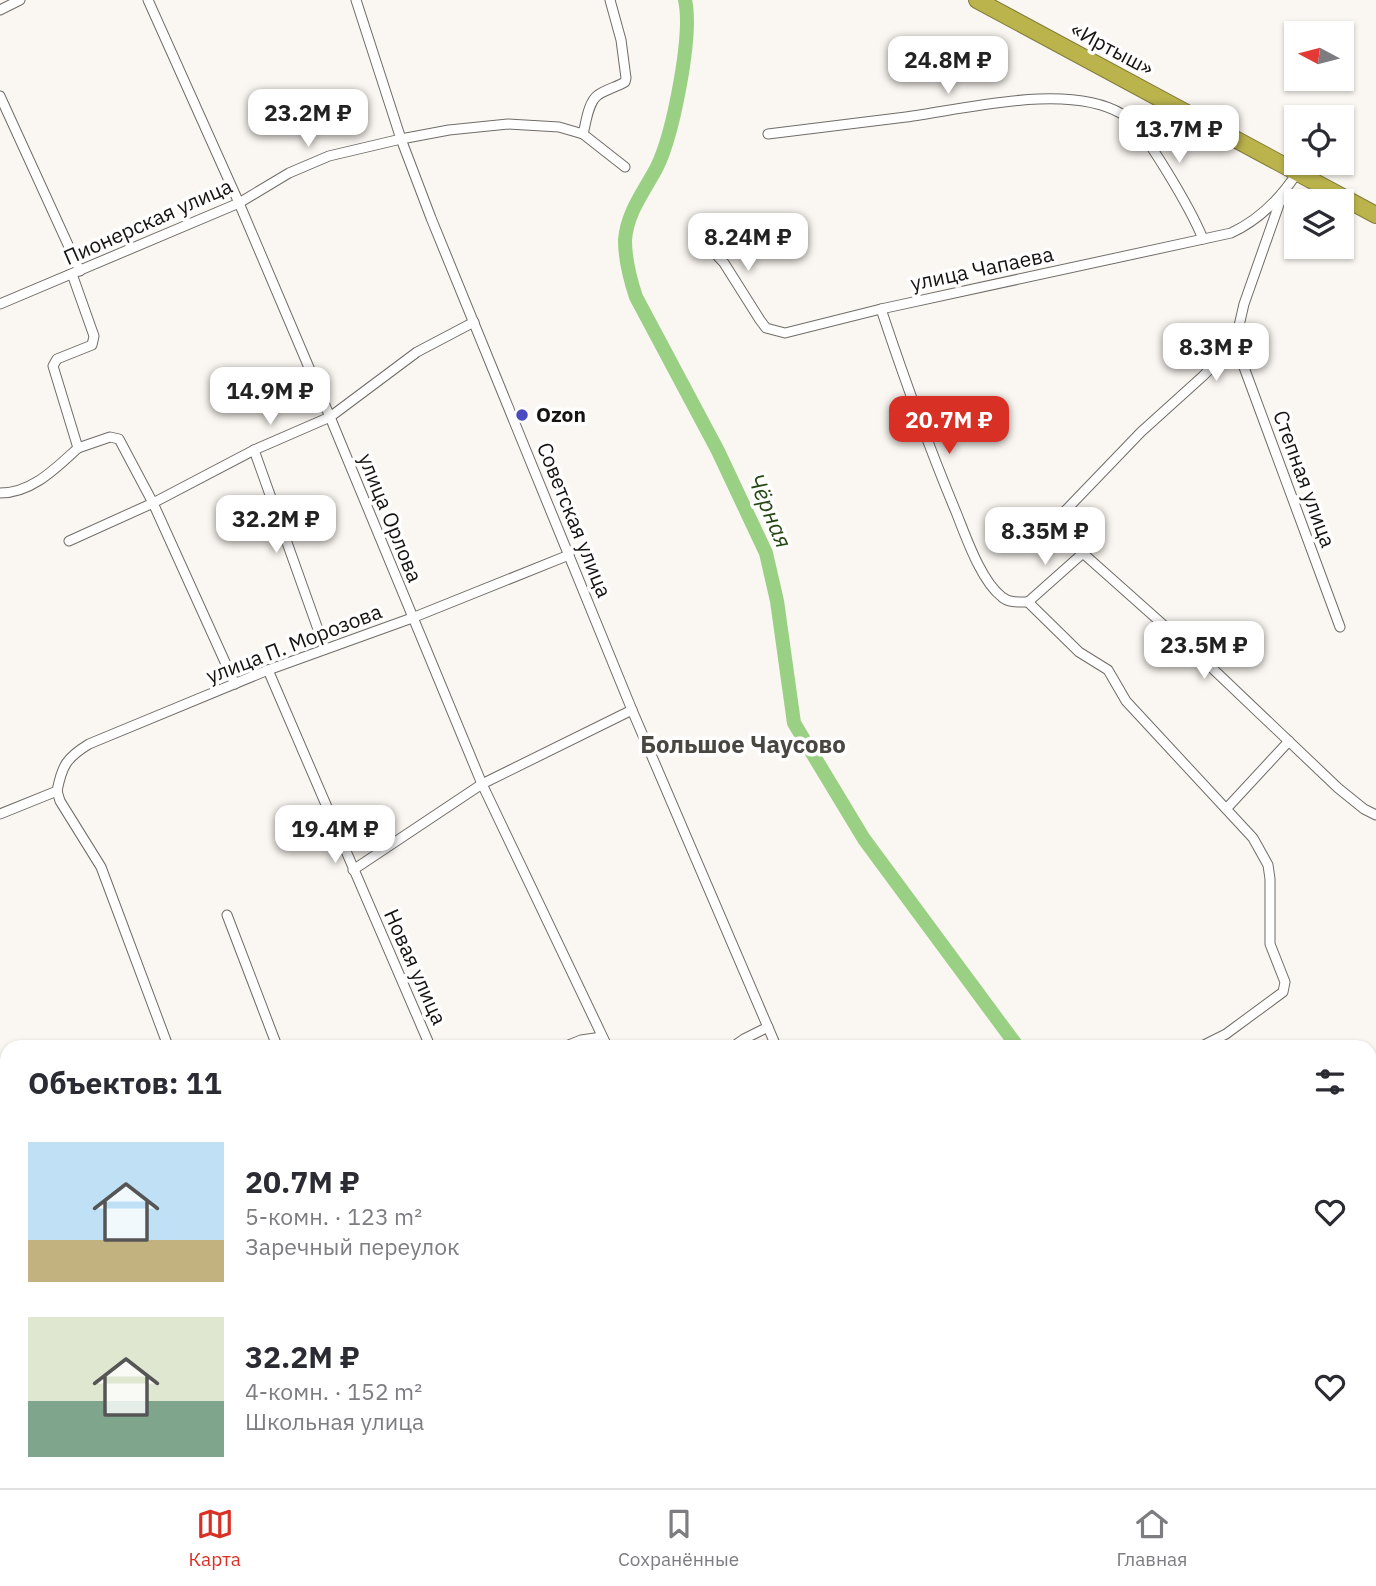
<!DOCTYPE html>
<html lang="ru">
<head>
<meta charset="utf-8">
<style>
  :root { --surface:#fff; --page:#f7f7f7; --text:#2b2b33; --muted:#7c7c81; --line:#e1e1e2; --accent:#d93025 }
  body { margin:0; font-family:"IBM Plex Sans",sans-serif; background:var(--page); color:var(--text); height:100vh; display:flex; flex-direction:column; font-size:26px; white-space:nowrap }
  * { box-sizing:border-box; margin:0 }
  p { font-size:23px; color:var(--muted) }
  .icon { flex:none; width:38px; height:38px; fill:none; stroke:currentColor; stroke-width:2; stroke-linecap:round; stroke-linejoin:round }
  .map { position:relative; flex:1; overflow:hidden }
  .drawer { position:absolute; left:0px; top:1040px; width:1377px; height:450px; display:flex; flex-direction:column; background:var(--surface); border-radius:21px 21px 0 0; box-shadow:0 2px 5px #0004 }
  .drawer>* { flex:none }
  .needle { width:46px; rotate:277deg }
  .buttons { position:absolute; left:1284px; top:21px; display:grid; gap:14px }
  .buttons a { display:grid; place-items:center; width:70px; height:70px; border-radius:0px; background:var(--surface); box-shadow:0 2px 5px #0004; font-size:35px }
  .price { position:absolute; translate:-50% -60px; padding:0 16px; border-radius:14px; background:#fff; color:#222; font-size:23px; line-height:46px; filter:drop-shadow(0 2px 4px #0008) }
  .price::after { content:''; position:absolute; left:50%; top:42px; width:21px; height:16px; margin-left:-10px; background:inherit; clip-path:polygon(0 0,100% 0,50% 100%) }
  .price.on { background:var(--accent); color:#fff }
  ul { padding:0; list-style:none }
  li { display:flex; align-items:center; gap:21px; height:175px; padding:0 28px }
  li span { display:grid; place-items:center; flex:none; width:196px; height:140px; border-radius:0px; color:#555 }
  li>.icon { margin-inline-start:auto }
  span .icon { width:84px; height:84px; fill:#fffc; stroke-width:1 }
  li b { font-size:30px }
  h2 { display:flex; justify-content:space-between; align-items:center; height:84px; padding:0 28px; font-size:30px }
  .tab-bar { display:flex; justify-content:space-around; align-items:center; height:98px; border-top:2px solid var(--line); background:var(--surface); font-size:19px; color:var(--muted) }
  .tab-bar a { display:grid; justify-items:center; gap:4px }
  .tab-bar .on { color:var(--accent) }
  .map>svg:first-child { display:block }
  .water { fill:#9ad083; stroke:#729861; stroke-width:2 }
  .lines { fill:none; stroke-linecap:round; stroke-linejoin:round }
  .river { stroke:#9ad083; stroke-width:14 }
  .street-casing { stroke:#706d69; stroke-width:11 }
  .highway-casing { stroke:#817c39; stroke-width:18 }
  .street { stroke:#fff; stroke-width:9 }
  .highway { stroke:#bbb44d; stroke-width:16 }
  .poi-dot { fill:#4b4bc1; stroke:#fff; stroke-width:2.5 }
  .labels { text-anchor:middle; stroke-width:7; stroke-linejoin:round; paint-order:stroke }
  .street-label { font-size:21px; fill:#161413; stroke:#fff }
  .poi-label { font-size:21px; font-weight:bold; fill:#161413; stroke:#fff; text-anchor:start }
  .water-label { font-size:23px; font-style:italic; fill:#264814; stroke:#fff }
  .quarter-label { font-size:24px; font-weight:bold; fill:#4a4743; stroke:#fff }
</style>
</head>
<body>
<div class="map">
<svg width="1376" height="1488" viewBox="0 0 1376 1488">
  <rect width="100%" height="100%" fill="#faf6f1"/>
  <polygon class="water" points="1376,1389 1376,1488 1308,1488 1310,1482 1370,1482 1370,1395"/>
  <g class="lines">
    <g class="river">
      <path d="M685 0C693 35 673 134 657 167 645 190 627 212 625 240 625 259 630 279 636 297L718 451 766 553 777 601 794 723 864 839 1017 1046"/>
      <polyline points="1370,1294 1376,1298"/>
    </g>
    <g class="street-casing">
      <g id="street">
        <polyline points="148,0 239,203 330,417 482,784 607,1046"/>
        <polyline points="356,0 401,139 431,218 632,710 776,1046"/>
        <polyline points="0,10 20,0"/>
        <polyline points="0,96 80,271"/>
        <path d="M583 134C586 123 588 102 598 95 606 89 617 87 625 82L626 78 621 40 610 0"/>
        <path d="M768 134C814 128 860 123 906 117 966 109 1068 82 1122 114 1144 126 1193 214 1203 239"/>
        <path d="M1282 196 1244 304 1235 343 1203 376 1141 432 1064 512C1058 522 1059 530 1067 539L1213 669 1338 788 1364 809 1376 815"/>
        <path d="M697 234 724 263 760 320 766 328 785 333 881 309 1231 233C1259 220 1280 199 1297 173"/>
        <polyline points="72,274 94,336 92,345 57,359 53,366 78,448 110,437 119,439 153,503 235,684"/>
        <polyline points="0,304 239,203 289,173 329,156 401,139 449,130 508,124 559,127 583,134 625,167"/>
        <path d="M881 309C904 378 928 445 956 512 966 537 981 581 1002 597 1009 603 1019 602 1028 602"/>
        <polyline points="1235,343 1340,627"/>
        <polyline points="254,450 325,649"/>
        <path d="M0 493C32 493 56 468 78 448"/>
        <polyline points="69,541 153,503 254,450 330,417 417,352 474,322"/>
        <polyline points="1028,602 1079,652 1108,670 1126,701 1253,838 1268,865 1270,879 1270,944 1285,982 1283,992 1226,1034 1202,1046"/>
        <polyline points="1028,602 1082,554"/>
        <polyline points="268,670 430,1046"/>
        <path d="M57 791C62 766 66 758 89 744L268 670 412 618 569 555"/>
        <polyline points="57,791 60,801 101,867 168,1046"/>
        <polyline points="1227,808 1289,741"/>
        <polyline points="0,814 57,791"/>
        <polyline points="353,870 482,784 632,710"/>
        <polyline points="227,915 277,1046"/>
        <polyline points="566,1046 581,1040 602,1037"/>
        <polyline points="734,1046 744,1039 768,1027"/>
        <polyline points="0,1289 7,1296"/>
        <polyline points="0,1439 7,1439"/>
        <polyline points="71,1482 73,1488"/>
        <polyline points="244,1482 245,1488"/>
        <polyline points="378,1482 380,1488"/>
        <polyline points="475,1482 477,1488"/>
        <polyline points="624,1482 627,1488"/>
        <polyline points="793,1482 795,1488"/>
        <polyline points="957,1482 959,1488"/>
        <polyline points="1102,1482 1105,1488"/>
      </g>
    </g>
    <g class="highway-casing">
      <g id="highway">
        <polyline points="977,0 1376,215"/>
        <polyline points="1370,1355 1376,1347"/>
        <polyline points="1278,1488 1282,1482"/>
      </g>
    </g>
    <use href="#street" class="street"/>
    <use href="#highway" class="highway"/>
  </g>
  <circle class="poi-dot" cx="522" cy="415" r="7"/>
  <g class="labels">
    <g class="street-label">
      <text transform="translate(1112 49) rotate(28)" y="7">«Иртыш»</text>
      <text transform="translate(148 222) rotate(-24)" y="7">Пионерская улица</text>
      <text transform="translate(982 269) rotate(-12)" y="7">улица Чапаева</text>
      <text transform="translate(1304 479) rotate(70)" y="7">Степная улица</text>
      <text transform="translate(390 518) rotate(68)" y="7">улица Орлова</text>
      <text transform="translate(574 520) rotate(68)" y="7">Советская улица</text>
      <text transform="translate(294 644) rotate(-21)" y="7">улица П. Морозова</text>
      <text transform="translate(415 967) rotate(66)" y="7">Новая улица</text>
    </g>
    <g class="poi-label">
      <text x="536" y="422">Ozon</text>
    </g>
    <g class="water-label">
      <text transform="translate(770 511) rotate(67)" y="8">Чёрная</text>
    </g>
    <g class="quarter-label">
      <text x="743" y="753">Большое Чаусово</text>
    </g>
  </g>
</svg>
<div class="buttons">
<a><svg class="needle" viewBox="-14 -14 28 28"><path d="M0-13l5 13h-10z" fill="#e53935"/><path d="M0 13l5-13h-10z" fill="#7c7c81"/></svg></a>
<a><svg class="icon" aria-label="locate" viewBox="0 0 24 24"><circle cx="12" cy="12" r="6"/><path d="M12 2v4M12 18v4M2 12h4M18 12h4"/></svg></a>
<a><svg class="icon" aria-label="layers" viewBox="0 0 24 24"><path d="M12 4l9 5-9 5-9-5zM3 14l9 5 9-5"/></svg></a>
</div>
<b class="price" style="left:948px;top:96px">24.8M ₽</b>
<b class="price" style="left:308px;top:149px">23.2M ₽</b>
<b class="price" style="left:1179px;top:165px">13.7M ₽</b>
<b class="price" style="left:748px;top:273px">8.24M ₽</b>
<b class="price" style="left:1216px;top:383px">8.3M ₽</b>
<b class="price" style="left:270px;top:427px">14.9M ₽</b>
<b class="price on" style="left:949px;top:456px">20.7M ₽</b>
<b class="price" style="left:276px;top:555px">32.2M ₽</b>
<b class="price" style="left:1045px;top:567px">8.35M ₽</b>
<b class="price" style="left:1204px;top:681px">23.5M ₽</b>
<b class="price" style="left:335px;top:865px">19.4M ₽</b>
<section class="drawer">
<h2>Объектов: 11<svg class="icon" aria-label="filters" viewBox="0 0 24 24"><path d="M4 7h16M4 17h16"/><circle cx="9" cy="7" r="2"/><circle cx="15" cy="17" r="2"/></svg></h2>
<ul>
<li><span style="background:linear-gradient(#bfe0f5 70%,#c2b280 0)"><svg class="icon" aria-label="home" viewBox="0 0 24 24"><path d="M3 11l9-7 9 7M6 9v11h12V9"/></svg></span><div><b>20.7M ₽</b><p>5-комн. · 123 m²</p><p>Заречный переулок</p></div><svg class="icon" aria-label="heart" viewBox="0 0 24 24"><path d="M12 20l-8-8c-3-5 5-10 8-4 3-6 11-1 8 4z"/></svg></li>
<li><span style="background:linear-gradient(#dfe7d0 60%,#7fa58c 0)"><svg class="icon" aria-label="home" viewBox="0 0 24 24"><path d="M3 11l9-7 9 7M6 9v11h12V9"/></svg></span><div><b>32.2M ₽</b><p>4-комн. · 152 m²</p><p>Школьная улица</p></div><svg class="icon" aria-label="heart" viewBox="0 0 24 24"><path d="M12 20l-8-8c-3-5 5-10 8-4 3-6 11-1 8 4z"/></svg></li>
</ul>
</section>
</div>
<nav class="tab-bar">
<a class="on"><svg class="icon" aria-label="map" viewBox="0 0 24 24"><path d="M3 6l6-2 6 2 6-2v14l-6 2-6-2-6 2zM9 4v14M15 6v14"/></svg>Карта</a>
<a><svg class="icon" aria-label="saved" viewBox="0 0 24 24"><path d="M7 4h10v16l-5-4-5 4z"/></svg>Сохранённые</a>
<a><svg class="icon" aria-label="home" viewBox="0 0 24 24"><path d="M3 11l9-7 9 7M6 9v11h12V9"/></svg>Главная</a>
</nav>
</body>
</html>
